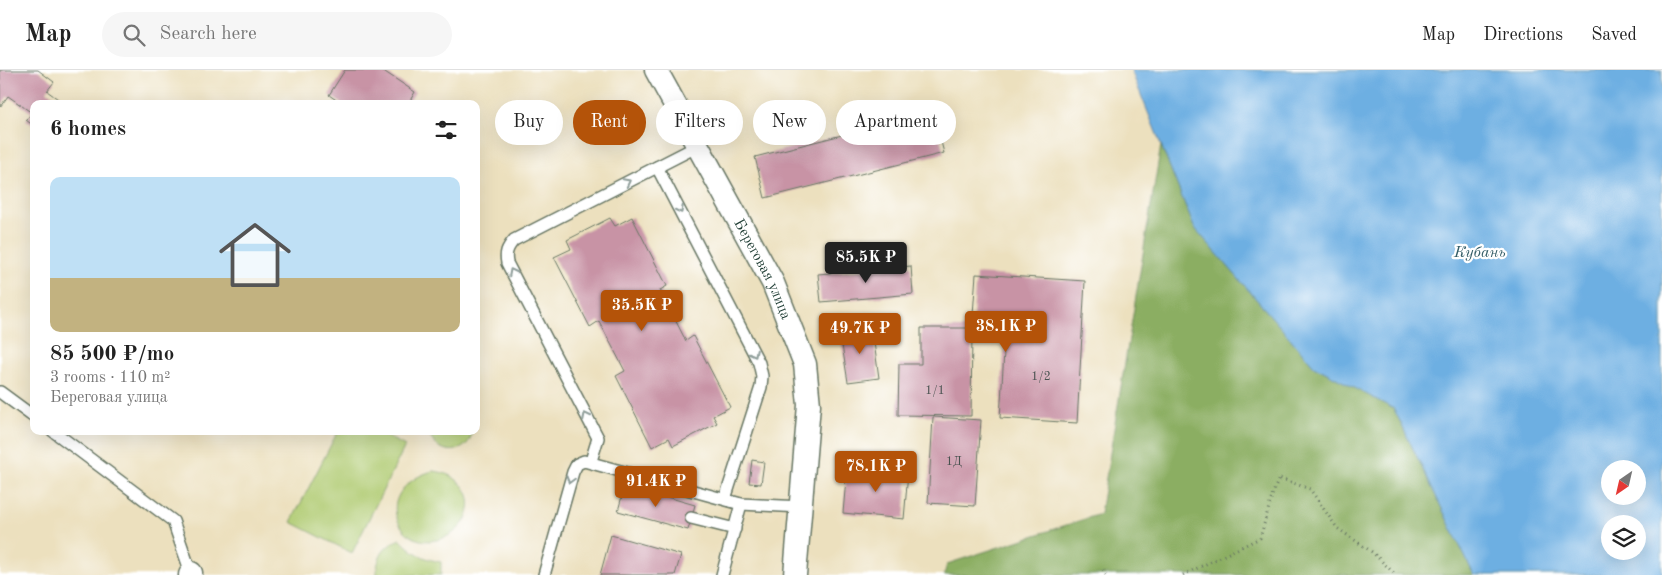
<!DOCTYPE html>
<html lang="en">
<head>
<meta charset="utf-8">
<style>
  :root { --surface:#fff; --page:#f6f6f6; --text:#222; --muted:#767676; --line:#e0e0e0; --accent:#b45309 }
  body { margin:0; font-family:"Old Standard TT",serif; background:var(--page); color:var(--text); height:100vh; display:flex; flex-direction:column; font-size:19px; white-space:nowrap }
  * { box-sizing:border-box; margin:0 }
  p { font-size:16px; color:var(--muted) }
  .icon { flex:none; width:28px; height:28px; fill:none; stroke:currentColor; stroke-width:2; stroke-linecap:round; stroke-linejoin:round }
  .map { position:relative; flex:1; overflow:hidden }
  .drawer { position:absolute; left:30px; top:30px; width:450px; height:335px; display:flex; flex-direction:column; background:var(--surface); border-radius:10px; box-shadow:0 5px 20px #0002 }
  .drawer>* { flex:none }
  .banner { position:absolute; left:495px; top:30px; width:475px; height:45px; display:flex; gap:10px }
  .needle { width:32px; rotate:214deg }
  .tools { position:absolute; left:1601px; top:390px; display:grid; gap:10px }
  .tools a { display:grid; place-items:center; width:45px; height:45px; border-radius:50%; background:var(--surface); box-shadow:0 5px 20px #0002; font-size:25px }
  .price { position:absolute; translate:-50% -42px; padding:0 11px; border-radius:5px; background:var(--accent); color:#fff; font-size:16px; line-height:32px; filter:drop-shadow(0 1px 2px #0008) }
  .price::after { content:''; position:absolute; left:50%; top:30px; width:15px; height:11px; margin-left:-8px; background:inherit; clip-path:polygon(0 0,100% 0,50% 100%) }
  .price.current { background:#222; color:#fff }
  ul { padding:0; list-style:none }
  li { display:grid; align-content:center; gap:10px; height:265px; padding:0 20px }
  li+li { border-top:1px solid var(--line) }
  li span { display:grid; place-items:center; height:155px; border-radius:10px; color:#555 }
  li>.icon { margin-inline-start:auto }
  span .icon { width:90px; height:90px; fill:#fffc; stroke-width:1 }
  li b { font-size:21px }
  h2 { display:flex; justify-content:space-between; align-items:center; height:60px; padding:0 20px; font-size:21px }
  .chip { padding:0 18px; border-radius:22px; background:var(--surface); box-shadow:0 5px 20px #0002; font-size:18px; line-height:45px }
  .chip.current { background:var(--accent); color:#fff }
  header { display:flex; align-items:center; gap:30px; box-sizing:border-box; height:70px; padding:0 25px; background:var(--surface); border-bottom:1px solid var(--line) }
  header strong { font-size:24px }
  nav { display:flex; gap:28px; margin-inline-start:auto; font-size:18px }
  .search { width:350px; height:45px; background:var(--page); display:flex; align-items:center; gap:12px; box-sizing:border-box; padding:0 18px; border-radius:28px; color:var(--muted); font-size:19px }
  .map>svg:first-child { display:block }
  .green { fill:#afca70; stroke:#678452 }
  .forest { fill:#8bae62; stroke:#55764b }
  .water { fill:#6dafe2; stroke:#46768b; fill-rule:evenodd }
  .building { fill:#c893a5 }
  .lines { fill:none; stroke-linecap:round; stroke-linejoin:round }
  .lane-casing { stroke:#677664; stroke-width:14 }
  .street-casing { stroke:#677664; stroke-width:25 }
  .path { stroke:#677664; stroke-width:3; stroke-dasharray:1 4; stroke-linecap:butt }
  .lane { stroke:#fff; stroke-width:11 }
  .street { stroke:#fff; stroke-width:22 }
  .oneway { stroke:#8f9e9a }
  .labels { text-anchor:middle; stroke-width:4.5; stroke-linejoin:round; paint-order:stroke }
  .number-label { font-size:12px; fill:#495250 }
  .street-label { font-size:15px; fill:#1f3d34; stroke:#fff }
  .water-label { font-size:16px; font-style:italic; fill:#365f68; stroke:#fff }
</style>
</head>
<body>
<header>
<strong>Map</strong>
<div class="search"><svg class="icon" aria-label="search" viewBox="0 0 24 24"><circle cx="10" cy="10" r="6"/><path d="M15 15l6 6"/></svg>Search here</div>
<nav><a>Map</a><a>Directions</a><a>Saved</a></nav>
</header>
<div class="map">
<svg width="1662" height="505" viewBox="0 0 1662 505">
  <rect width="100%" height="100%" fill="#fff"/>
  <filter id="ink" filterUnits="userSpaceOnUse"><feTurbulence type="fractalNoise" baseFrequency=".02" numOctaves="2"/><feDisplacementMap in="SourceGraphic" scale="10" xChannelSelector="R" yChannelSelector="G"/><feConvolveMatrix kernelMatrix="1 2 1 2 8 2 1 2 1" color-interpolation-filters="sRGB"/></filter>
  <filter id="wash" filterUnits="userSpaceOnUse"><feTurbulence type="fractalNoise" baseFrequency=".0096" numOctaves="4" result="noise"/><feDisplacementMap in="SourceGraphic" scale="20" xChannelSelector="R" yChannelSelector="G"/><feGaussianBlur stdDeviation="1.12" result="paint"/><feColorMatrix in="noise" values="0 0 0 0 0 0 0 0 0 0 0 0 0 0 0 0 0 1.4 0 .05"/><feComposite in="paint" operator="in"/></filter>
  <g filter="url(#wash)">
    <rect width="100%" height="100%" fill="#ece0be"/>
    <g class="green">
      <polygon points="338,361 376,361 405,376 352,483 291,452"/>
      <path d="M428 361H472C469 388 434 386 428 361Z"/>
      <path d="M433 401C459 403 480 427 464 452 451 471 420 479 404 460 382 434 405 408 433 401Z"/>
      <path d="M400 469C412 482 423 489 441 492V505H377C376 488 384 476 400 469Z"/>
    </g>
    <polygon class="forest" points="1161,75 1194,157 1314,296 1394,339 1474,505 944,505 947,494 1100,444"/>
    <path class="water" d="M1131 0H1662V505H1474L1394 339 1314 296 1194 157ZM1610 399H1638V426H1610ZM1610 454H1638V481H1610Z"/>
    <g id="blocks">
      <g class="building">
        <polygon points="0,0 38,0 54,12 47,21 65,34 34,34 34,56 26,50 32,43 8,26 0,37"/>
        <polygon points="345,0 382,0 415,22 408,34 342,34 329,25"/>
        <polygon points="933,42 944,83 765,128 755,87"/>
        <polygon points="632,147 667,216 660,220 686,271 693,266 730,337 713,346 717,353 673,376 669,368 652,377 616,306 625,301 599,251 590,257 554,187 571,179 567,170 610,148 615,156"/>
        <polygon points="911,196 913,224 821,232 818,204"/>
        <polygon points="976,204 1085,211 1077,353 1000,348 1005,265 972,262 971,346 898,345 899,294 921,294 921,258 972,258"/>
        <polygon points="872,258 879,308 848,312 840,263"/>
        <polygon points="933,347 981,350 975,436 928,433"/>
        <polygon points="752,390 764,392 761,414 749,413"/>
        <polygon points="847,398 908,403 904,449 843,443"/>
        <polygon points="625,415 695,435 688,460 618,441"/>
        <polygon points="611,465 681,485 675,505 600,505"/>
      </g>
    </g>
  </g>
  <g filter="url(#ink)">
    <use href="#blocks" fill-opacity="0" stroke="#677664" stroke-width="1"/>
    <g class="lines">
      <g class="lane-casing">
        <g id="lane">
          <polyline points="657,97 759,293 762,306 761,317 725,429"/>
          <polyline points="0,322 34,347"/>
          <polyline points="53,361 173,451 191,503"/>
          <path d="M591 391 598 368 507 193C505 183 507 178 514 170L698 76"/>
          <polyline points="691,448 735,459"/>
          <polyline points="544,505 573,402 577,394 584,391 741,434 802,437"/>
          <polyline points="722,505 741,434"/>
        </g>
      </g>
      <g class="street-casing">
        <g id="street">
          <path id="s1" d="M656 0 773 213 805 294 809 335 795 505"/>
          <polyline points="190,505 191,503"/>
        </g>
      </g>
      <g class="path">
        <polyline points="1103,500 1106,505"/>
        <polyline points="1183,505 1260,468 1273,423 1279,408 1310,419 1337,458 1372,482 1396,505"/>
      </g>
      <use href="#lane" class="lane"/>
      <use href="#street" class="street"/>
    </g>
    <defs><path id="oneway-chevron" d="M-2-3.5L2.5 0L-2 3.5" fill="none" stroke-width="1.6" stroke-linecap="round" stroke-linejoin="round" transform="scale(1.25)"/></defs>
    <g class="oneway">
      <use href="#oneway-chevron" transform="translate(627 112) rotate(-27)"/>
      <use href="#oneway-chevron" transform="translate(680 140) rotate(63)"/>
      <use href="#oneway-chevron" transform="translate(512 202) rotate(-117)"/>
      <use href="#oneway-chevron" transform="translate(754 284) rotate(63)"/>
      <use href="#oneway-chevron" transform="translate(586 346) rotate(-117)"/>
      <use href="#oneway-chevron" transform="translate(570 410) rotate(106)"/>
    </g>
  </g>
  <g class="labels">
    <g class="number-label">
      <text x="1041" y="310">1/2</text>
      <text x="935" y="324">1/1</text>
      <text x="954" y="395">1Д</text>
    </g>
    <g class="street-label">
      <text dy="5" stroke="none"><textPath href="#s1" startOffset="226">Береговая улица</textPath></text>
    </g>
    <g class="water-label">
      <text x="1480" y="187">Кубань</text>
    </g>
  </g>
</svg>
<div class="tools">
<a><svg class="needle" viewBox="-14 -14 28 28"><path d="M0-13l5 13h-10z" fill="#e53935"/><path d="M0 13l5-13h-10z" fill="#767676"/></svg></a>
<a><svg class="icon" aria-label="layers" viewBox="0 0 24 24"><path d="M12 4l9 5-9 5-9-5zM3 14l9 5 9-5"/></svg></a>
</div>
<b class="price current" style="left:866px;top:214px">85.5K ₽</b>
<b class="price" style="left:642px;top:262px">35.5K ₽</b>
<b class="price" style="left:1006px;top:283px">38.1K ₽</b>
<b class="price" style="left:860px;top:285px">49.7K ₽</b>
<b class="price" style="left:876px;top:423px">78.1K ₽</b>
<b class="price" style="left:656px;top:438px">91.4K ₽</b>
<div class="banner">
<a class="chip">Buy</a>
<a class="chip current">Rent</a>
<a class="chip">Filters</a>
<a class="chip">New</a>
<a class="chip">Apartment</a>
</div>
<section class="drawer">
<h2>6 homes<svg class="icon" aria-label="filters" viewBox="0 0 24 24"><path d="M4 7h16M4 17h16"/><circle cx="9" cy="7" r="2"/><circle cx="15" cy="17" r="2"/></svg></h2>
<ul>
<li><span style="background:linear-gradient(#bfe0f5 65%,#c2b280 0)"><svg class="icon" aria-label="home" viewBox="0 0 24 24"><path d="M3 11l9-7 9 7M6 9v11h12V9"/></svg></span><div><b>85 500 ₽/mo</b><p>3 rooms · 110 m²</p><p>Береговая улица</p></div></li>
</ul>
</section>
</div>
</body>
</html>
